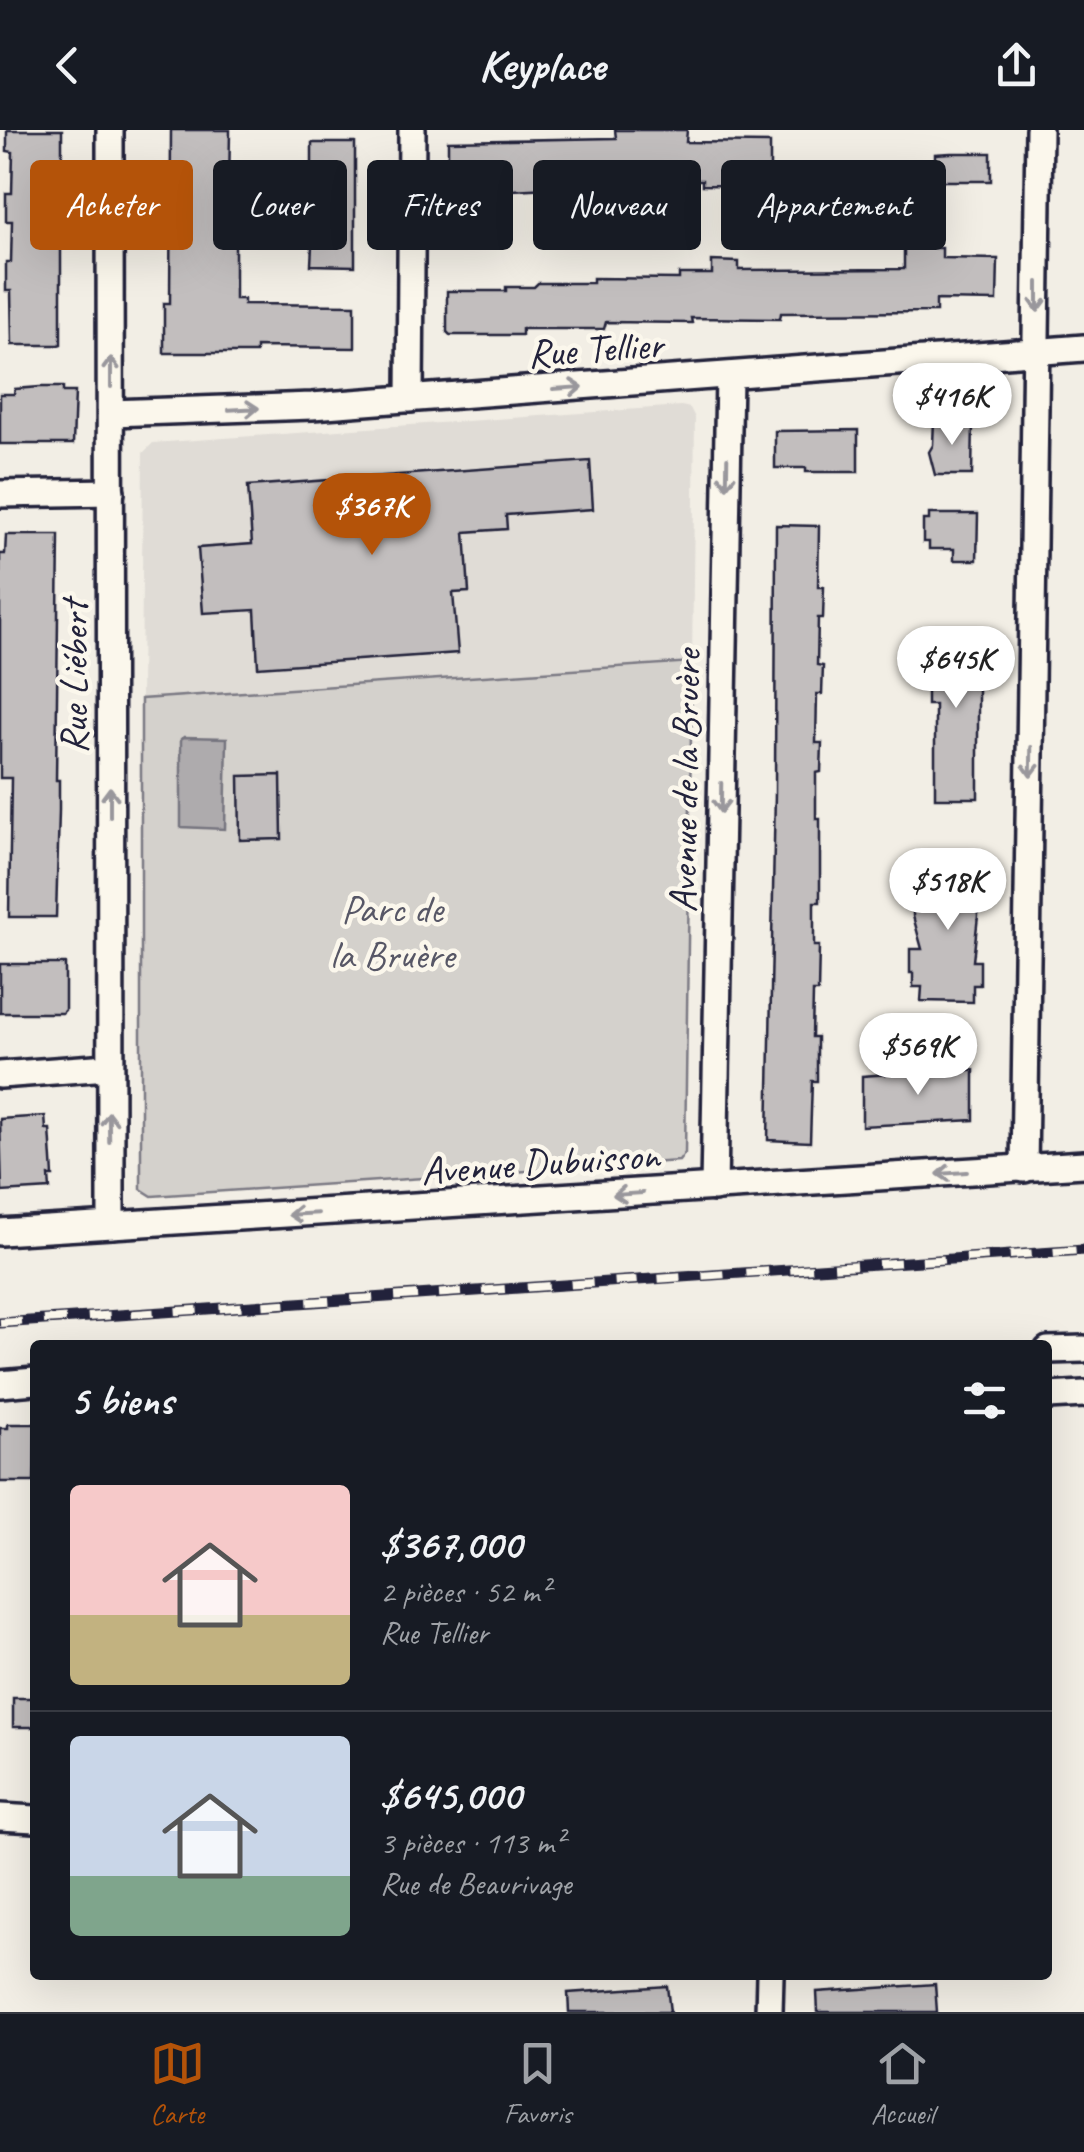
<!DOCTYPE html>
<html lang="fr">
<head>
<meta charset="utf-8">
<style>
  :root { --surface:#171b24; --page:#242831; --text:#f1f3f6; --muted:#9ea1a6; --line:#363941; --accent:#b45309 }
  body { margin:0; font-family:Caveat,sans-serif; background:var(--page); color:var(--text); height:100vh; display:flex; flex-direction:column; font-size:38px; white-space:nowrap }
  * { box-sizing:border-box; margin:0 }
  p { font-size:32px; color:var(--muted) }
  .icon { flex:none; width:55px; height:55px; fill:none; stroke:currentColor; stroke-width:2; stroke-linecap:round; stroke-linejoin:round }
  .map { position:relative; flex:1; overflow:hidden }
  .drawer { position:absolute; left:30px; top:1210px; width:1022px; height:640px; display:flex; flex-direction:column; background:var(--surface); border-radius:10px; box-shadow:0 10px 40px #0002 }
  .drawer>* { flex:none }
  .hud { position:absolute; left:30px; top:30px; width:1025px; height:90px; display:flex; gap:20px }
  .price { position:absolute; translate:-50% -85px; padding:0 22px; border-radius:35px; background:#fff; color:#222; font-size:32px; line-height:65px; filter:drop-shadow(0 2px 5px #0008) }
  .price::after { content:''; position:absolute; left:50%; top:60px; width:30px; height:22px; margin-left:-15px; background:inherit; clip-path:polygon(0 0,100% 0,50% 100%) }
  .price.on { background:var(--accent); color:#fff }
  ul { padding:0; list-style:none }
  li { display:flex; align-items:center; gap:30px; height:250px; padding:0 40px }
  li+li { border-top:2px solid var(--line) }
  li span { display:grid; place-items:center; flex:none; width:280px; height:200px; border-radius:10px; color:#555 }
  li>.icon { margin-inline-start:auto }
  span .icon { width:120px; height:120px; fill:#fffc; stroke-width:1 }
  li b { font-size:42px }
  h2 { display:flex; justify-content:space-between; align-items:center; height:120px; padding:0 40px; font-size:42px }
  .pill { padding:0 35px; border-radius:10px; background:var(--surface); box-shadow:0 10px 40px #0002; font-size:35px; line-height:90px }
  .pill.on { background:var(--accent); color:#fff }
  header { display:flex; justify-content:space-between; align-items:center; height:130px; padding:0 40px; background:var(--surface); font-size:45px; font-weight:800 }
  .dock { display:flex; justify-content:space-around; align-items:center; height:140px; border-top:2px solid var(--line); background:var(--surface); font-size:28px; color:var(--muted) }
  .dock a { display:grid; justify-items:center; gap:5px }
  .dock .on { color:var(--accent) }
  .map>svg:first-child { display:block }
  .built { fill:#e0dcd6 }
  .green { fill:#d4d1cc; stroke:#7b7a84; stroke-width:2.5 }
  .water { fill:#aeabad; stroke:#76747f; stroke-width:2.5 }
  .building { fill:#c2bebe; stroke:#22223b; stroke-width:2.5 }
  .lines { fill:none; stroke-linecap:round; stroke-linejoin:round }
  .minor-casing { stroke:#22223b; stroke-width:32 }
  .minor { stroke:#fbf7ec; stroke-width:25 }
  .rail-casing { stroke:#22223b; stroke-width:11 }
  .rail { stroke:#fbf7ec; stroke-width:8; stroke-dasharray:22; stroke-linecap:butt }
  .oneway { stroke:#99979c }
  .labels { text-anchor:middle; stroke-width:9; stroke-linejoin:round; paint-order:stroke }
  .street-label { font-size:40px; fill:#22223b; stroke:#fbf7ec }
  .park-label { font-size:40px; fill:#575766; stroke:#fbf7ec }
</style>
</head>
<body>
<header><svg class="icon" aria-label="back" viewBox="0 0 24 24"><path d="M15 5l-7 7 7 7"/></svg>Keyplace<svg class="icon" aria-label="share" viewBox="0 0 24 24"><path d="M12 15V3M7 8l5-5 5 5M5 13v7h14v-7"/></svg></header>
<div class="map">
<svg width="1084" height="1882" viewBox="0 0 1084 1882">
  <rect width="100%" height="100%" fill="#f2eee5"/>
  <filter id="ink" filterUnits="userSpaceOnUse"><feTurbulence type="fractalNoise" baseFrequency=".01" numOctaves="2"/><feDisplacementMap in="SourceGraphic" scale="20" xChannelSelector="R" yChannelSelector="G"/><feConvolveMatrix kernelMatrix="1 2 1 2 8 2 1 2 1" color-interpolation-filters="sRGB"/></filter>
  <g filter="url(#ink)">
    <polygon class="built" points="681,276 690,278 695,288 692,532 141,569 143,323 153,313"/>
    <polygon class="green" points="692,532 685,1023 679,1031 152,1066 141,1059 141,569"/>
    <polygon class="water" points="184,607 227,608 225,699 181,697 181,609"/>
    <g class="building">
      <polygon points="7,0 62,0 62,55 58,80 61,80 61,214 58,215 12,215 11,161 6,161 6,132 11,132 12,91 6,91 6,63 12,63 13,22 7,21"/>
      <polygon points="171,0 230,0 229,59 230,78 235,78 235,169 244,169 244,174 355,175 355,218 256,217 256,223 164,223 164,173 170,173"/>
      <polygon points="615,0 687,0 686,12 770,13 770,56 702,55 702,50 601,49 601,53 548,53 548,58 512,60 453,60 453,55 448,55 448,11 616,8"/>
      <polygon points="312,13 355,13 355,136 311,135 312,115 307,115 308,68 312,68"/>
      <polygon points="951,23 991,23 991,51 935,51 935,24"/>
      <polygon points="904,114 934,115 934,118 942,118 942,128 998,129 997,171 936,170 936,182 781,183 780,189 691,188 692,193 606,192 604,199 522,199 522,205 450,205 447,202 447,161 506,161 506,157 534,157 538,153 593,153 593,148 679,149 679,144 712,144 712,131 739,132 739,140 904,139"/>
      <polygon points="40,257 63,257 63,262 75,262 73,314 0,314 0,264 14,264 15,259"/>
      <polygon points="934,290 973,291 972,345 935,345 929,322 933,315"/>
      <polygon points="858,300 858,342 806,342 806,338 775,338 775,301"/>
      <polygon points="590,331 593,379 506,385 507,399 465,402 469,462 453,463 458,523 258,537 255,480 203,483 198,418 252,414 248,356"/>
      <polygon points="929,384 978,384 977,430 954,430 954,419 929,419 929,412 923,412 923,390 929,390"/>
      <polygon points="776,395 819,396 818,457 824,457 823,488 818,488 817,535 823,536 822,564 817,564 816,613 822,613 821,642 816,643 816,689 820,689 820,772 814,772 814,816 819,816 818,862 813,862 812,907 817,907 817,951 812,951 810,1012 768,1010 775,662"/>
      <polygon points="6,405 59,405 56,650 59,650 59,680 56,787 9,787 11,648 0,648 0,424 5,424"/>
      <polygon points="934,499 984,499 984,528 978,528 978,668 935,668 935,575 927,575 927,536 934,536"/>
      <polygon points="281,645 282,709 240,710 239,646"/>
      <polygon points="947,727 984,728 982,756 976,756 978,786 973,831 980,831 980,855 973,855 973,872 921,871 922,857 913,857 913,843 910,843 910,819 922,819 913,786 913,765 934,765 937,731 947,732"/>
      <polygon points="0,834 65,834 65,880 62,883 0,883"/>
      <polygon points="945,940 974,940 974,990 862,996 862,946"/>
      <polygon points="45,986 46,999 50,999 53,1046 49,1046 50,1059 2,1062 0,989"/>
      <polygon points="8,1294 35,1294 34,1352 0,1352 0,1298 8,1298"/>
      <rect x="13" y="1568" width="22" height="29"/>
      <polygon points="935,1854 937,1882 818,1882 817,1862"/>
      <polygon points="667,1856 670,1882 569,1882 568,1863"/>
    </g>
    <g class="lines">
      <g class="minor-casing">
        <g id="minor">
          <polyline points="110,0 111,1095"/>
          <polyline points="410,269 412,0"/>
          <polyline points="111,283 312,276 1084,218"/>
          <polyline points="0,364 111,362"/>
          <polyline points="0,945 108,937"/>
          <polyline points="1024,1039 1039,0"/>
          <polyline points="714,1058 729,246"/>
          <polyline points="0,1102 1084,1034"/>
          <polyline points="1048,1220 1084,1219"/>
          <polyline points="0,1254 35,1251"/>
          <polyline points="1048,1266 1084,1264"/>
          <polyline points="0,1687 35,1689"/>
          <polyline points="769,1882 770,1845"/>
        </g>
      </g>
      <use href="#minor" class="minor"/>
      <g class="rail-casing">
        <polyline id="rail" points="0,1193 1084,1120"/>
      </g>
      <use href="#rail" class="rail"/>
    </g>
    <defs><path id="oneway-shaft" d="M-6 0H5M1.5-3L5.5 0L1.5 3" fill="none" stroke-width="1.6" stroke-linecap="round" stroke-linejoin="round" transform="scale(2.5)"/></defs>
    <g class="oneway">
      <use href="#oneway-shaft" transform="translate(1038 167) rotate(90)"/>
      <use href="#oneway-shaft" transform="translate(111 242) rotate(-90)"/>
      <use href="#oneway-shaft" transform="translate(568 258) rotate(-4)"/>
      <use href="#oneway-shaft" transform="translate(244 279) rotate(-3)"/>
      <use href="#oneway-shaft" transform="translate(727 343) rotate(91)"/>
      <use href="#oneway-shaft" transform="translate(1031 632) rotate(91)"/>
      <use href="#oneway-shaft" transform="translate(721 668) rotate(91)"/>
      <use href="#oneway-shaft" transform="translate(110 672) rotate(-90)"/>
      <use href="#oneway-shaft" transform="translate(109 997) rotate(-91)"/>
      <use href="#oneway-shaft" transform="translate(952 1043) rotate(176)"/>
      <use href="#oneway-shaft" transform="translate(628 1064) rotate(176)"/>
      <use href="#oneway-shaft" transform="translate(303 1084) rotate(177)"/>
    </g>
  </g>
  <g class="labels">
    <g class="street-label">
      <text transform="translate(595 218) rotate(-4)" y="14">Rue Tellier</text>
      <text transform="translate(73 547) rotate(-90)" y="14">Rue Liébert</text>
      <text transform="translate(684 651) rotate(-89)" y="14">Avenue de la Bruère</text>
      <text transform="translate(540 1032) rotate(-4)" y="14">Avenue Dubuisson</text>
    </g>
    <g class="park-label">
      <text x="392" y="792">Parc de<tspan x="392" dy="46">la Bruère</tspan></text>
    </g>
  </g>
</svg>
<b class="price" style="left:952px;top:318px">$416K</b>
<b class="price on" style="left:372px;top:428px">$367K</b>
<b class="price" style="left:956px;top:581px">$645K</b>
<b class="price" style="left:948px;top:803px">$518K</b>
<b class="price" style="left:918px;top:968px">$569K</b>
<div class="hud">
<a class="pill on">Acheter</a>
<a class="pill">Louer</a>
<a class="pill">Filtres</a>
<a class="pill">Nouveau</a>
<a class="pill">Appartement</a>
</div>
<section class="drawer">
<h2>5 biens<svg class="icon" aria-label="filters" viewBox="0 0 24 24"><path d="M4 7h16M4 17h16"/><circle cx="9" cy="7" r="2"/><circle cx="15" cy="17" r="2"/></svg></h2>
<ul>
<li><span style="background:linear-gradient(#f6c9c9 65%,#c2b280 0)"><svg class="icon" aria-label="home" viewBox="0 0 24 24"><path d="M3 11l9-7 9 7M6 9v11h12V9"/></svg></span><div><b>$367,000</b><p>2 pièces · 52 m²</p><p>Rue Tellier</p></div></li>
<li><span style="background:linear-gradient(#c9d6e8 70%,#7fa58c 0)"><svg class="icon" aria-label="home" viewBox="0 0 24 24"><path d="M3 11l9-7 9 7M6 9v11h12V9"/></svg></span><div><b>$645,000</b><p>3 pièces · 113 m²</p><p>Rue de Beaurivage</p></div></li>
</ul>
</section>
</div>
<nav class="dock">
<a class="on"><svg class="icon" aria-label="map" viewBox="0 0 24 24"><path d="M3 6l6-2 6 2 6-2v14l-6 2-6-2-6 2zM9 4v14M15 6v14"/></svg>Carte</a>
<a><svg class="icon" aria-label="saved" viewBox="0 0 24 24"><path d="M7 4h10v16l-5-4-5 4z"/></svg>Favoris</a>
<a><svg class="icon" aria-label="home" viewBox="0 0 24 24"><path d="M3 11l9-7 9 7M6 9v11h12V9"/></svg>Accueil</a>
</nav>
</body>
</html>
